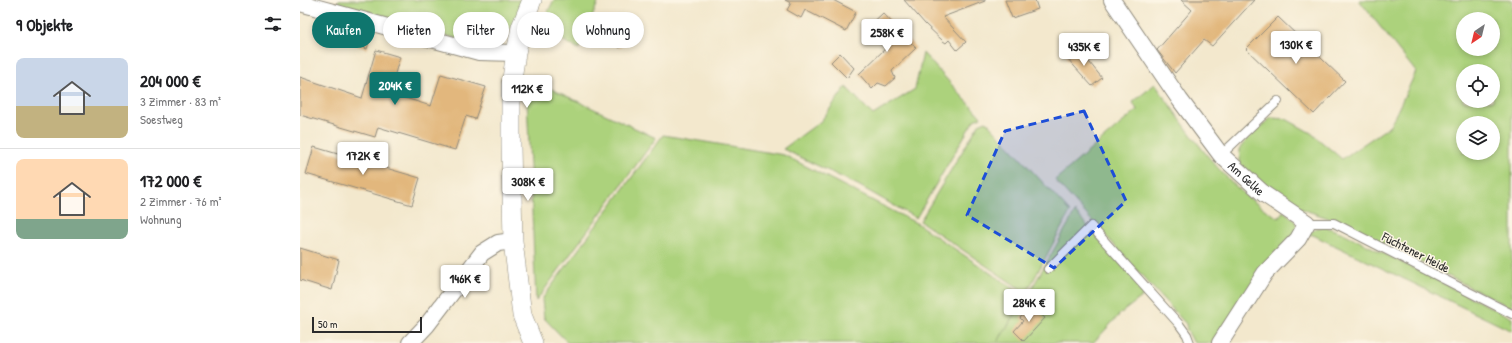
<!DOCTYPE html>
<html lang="de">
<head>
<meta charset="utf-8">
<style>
  :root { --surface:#fff; --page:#f6f6f6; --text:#202124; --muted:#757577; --line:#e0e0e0; --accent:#0f766e }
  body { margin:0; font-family:"Patrick Hand",sans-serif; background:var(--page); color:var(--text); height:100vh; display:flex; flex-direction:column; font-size:15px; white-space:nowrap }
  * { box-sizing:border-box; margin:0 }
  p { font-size:13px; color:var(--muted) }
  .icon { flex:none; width:22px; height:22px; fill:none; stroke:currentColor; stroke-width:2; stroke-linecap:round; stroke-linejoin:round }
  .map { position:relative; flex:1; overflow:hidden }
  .side { display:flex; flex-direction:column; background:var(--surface); width:300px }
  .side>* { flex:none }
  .banner { position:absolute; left:12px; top:12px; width:380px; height:36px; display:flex; gap:8px }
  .needle { width:26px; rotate:215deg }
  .controls { position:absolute; left:1156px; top:12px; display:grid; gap:8px }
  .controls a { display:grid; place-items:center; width:44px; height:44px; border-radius:50%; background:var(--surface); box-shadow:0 2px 6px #0003; font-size:20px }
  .scale { position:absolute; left:12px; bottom:10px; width:110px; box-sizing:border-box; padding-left:4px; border:2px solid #2b2b2b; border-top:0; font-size:11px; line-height:14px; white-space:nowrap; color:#2b2b2b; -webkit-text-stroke:3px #fcf5e5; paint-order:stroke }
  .price { position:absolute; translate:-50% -34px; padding:0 9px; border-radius:4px; background:#fff; color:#222; font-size:13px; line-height:26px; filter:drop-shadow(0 1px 2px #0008) }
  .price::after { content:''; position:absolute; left:50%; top:24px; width:12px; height:9px; margin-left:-6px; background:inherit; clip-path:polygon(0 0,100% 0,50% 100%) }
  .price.current { background:var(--accent); color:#fff }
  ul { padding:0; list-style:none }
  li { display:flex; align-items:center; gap:12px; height:100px; padding:0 16px }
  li+li { border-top:1px solid var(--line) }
  li span { display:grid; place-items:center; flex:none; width:112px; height:80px; border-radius:8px; color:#555 }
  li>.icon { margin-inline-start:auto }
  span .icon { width:48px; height:48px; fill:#fffc; stroke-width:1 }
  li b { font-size:17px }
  h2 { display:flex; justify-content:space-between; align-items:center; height:48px; padding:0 16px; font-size:17px }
  .chip { padding:0 14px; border-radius:18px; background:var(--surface); box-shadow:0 2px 6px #0003; font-size:14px; line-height:36px }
  .chip.current { background:var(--accent); color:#fff }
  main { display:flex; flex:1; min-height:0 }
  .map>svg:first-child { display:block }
  .green { fill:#acd27b; stroke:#6c7e53; fill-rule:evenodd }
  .building { fill:#e2b77d }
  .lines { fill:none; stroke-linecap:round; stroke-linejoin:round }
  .service-casing { stroke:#8f8a7c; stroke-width:10 }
  .minor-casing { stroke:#8f8a7c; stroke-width:18 }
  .tertiary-casing { stroke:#8f8a7c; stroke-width:20 }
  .service { stroke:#fff; stroke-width:8 }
  .minor { stroke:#fff; stroke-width:16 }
  .tertiary { stroke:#fff; stroke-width:19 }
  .marked { fill:#1d4ed8; fill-opacity:0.2; stroke:#1d4ed8; stroke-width:3; stroke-dasharray:8 5; stroke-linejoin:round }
  .labels { text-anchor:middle; stroke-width:3; stroke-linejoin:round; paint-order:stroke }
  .street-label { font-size:13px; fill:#2b2b2b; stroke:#fcf5e5 }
</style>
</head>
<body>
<main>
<section class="side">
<h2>9 Objekte<svg class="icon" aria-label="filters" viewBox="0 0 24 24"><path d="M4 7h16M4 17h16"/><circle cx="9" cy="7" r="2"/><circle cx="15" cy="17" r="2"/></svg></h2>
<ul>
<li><span style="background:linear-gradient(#c9d6e8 60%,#c2b280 0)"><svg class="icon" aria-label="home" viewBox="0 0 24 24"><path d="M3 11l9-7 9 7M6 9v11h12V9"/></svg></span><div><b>204 000 €</b><p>3 Zimmer · 83 m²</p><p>Soestweg</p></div></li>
<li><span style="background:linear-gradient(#ffd9b3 75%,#7fa58c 0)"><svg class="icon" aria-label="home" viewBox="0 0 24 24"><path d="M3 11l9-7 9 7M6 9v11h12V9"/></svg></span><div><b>172 000 €</b><p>2 Zimmer · 76 m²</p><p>Wohnung</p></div></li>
</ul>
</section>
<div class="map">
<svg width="1212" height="343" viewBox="0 0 1212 343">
  <rect width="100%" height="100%" fill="#fcf5e5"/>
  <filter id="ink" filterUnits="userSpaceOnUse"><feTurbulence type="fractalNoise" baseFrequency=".025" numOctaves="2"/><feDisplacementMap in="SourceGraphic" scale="8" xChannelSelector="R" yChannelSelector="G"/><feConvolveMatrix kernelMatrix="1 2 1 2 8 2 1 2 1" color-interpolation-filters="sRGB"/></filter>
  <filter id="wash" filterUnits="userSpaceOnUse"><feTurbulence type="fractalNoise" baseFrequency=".012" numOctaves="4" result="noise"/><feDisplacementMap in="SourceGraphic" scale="16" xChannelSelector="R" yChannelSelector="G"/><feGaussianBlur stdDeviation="0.9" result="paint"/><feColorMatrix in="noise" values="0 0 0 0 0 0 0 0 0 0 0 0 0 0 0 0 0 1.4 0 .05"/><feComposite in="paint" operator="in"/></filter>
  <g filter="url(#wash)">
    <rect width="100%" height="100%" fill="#f3e8cd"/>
    <g class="green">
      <polygon points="39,0 226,0 212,27 199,43 182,46 37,3"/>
      <polygon points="254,0 299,0 279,49 239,28"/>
      <path d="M1059 0H1212V308L1040 222 996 207 941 168 939 149 954 132 971 118 986 119 1011 133 1042 159 1090 126 1116 72ZM1163 19H1193V49H1163ZM1163 71H1193V101H1163ZM1163 123H1193V153H1163Z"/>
      <polygon points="623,53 681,117 674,120 616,218 558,185 483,149 521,121 546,87 573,115 615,89"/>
      <polygon points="226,77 356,138 236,301"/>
      <path d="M855 84C890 133 924 188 979 218L983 211 995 220 997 228 914 343H894L887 330 886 324 755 180 837 110 833 102Z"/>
      <polygon points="686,121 770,212 727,292 722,290 620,221 679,124"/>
      <polygon points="363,135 484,155 618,224 726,297 698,341 727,297 775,212 847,293 821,313 793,343 268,343 244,318 242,299"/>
      <polygon points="1026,227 1043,233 1212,318 1212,331 1013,235 1007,234 1016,228"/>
    </g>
    <g id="blocks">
      <g class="building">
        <polygon points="485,0 533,0 556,12 546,31 505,10 501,18 487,10 491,3"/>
        <polygon points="604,0 685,0 685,1 643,17 666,42 657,50 649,40 646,43 643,41 625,24"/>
        <polygon points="705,0 735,0 738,9 712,18"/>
        <polygon points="881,0 954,0 912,46 904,40 875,73 857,50 892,10"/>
        <polygon points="583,13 616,48 592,71 595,78 586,86 578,83 572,89 559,74 587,47 568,27"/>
        <polygon points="978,17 1045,81 1014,114 946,49"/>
        <polygon points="325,18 336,26 320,48 309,40"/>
        <polygon points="57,31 71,35 67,49 53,44"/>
        <polygon points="777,47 802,78 792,86 766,57"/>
        <polygon points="76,50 100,57 89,93 131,106 141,74 186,87 175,119 166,116 155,150 78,127 75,137 0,115 0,77 62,98"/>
        <polygon points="540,53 554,68 547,78 531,62"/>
        <polygon points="14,147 120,178 112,205 6,174"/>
        <polygon points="0,248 39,260 32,290 0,280"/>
        <polygon points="731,306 745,318 724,341 714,331 723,321 720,318"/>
      </g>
    </g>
  </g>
  <g filter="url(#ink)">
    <use href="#blocks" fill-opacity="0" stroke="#8f8a7c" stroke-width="1"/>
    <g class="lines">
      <g class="service-casing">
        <g id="service">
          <polyline points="921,155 978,101"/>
          <polyline points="1007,223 1034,223 1212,314"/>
          <polyline points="748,269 791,226 879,324 887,335 890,343"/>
        </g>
      </g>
      <g class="minor-casing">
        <g id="minor">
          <path id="s1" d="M812 0 880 100 921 155 964 194 1007 223 998 239 965 273 920 343"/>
          <polyline points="0,3 179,52 216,53"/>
          <polyline points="110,343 127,325 182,253 198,243 213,241"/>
        </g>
      </g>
      <g class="tertiary-casing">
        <polyline id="tertiary" points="232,0 221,27 216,53 211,85 211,146 213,241 222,315 233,343"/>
      </g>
      <use href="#service" class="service"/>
      <use href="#minor" class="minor"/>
      <use href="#tertiary" class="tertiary"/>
    </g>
  </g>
  <path class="marked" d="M784 111 826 201 754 268 667 215 705 131Z"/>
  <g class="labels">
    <g class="street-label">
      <text dy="5" stroke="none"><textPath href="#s1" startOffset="224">Am Gelke</textPath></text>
      <text transform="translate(1116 252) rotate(27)" y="5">Füchtener Heide</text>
    </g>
  </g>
</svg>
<div class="controls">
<a><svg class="needle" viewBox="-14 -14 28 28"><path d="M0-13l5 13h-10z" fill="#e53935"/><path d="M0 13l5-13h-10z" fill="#757577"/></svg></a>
<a><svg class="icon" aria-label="locate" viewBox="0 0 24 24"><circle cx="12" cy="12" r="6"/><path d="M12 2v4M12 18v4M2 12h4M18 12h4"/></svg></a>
<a><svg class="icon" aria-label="layers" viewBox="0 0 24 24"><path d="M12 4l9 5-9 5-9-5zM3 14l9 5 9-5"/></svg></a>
</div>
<div class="scale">50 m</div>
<b class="price" style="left:587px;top:53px">258K €</b>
<b class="price" style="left:996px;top:65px">130K €</b>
<b class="price" style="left:784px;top:67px">435K €</b>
<b class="price current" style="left:95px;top:106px">204K €</b>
<b class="price" style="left:227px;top:109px">112K €</b>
<b class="price" style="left:63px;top:176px">172K €</b>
<b class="price" style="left:228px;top:202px">308K €</b>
<b class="price" style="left:165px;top:299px">146K €</b>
<b class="price" style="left:729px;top:323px">284K €</b>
<div class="banner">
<a class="chip current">Kaufen</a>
<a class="chip">Mieten</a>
<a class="chip">Filter</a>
<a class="chip">Neu</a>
<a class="chip">Wohnung</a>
</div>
</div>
</main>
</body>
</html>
